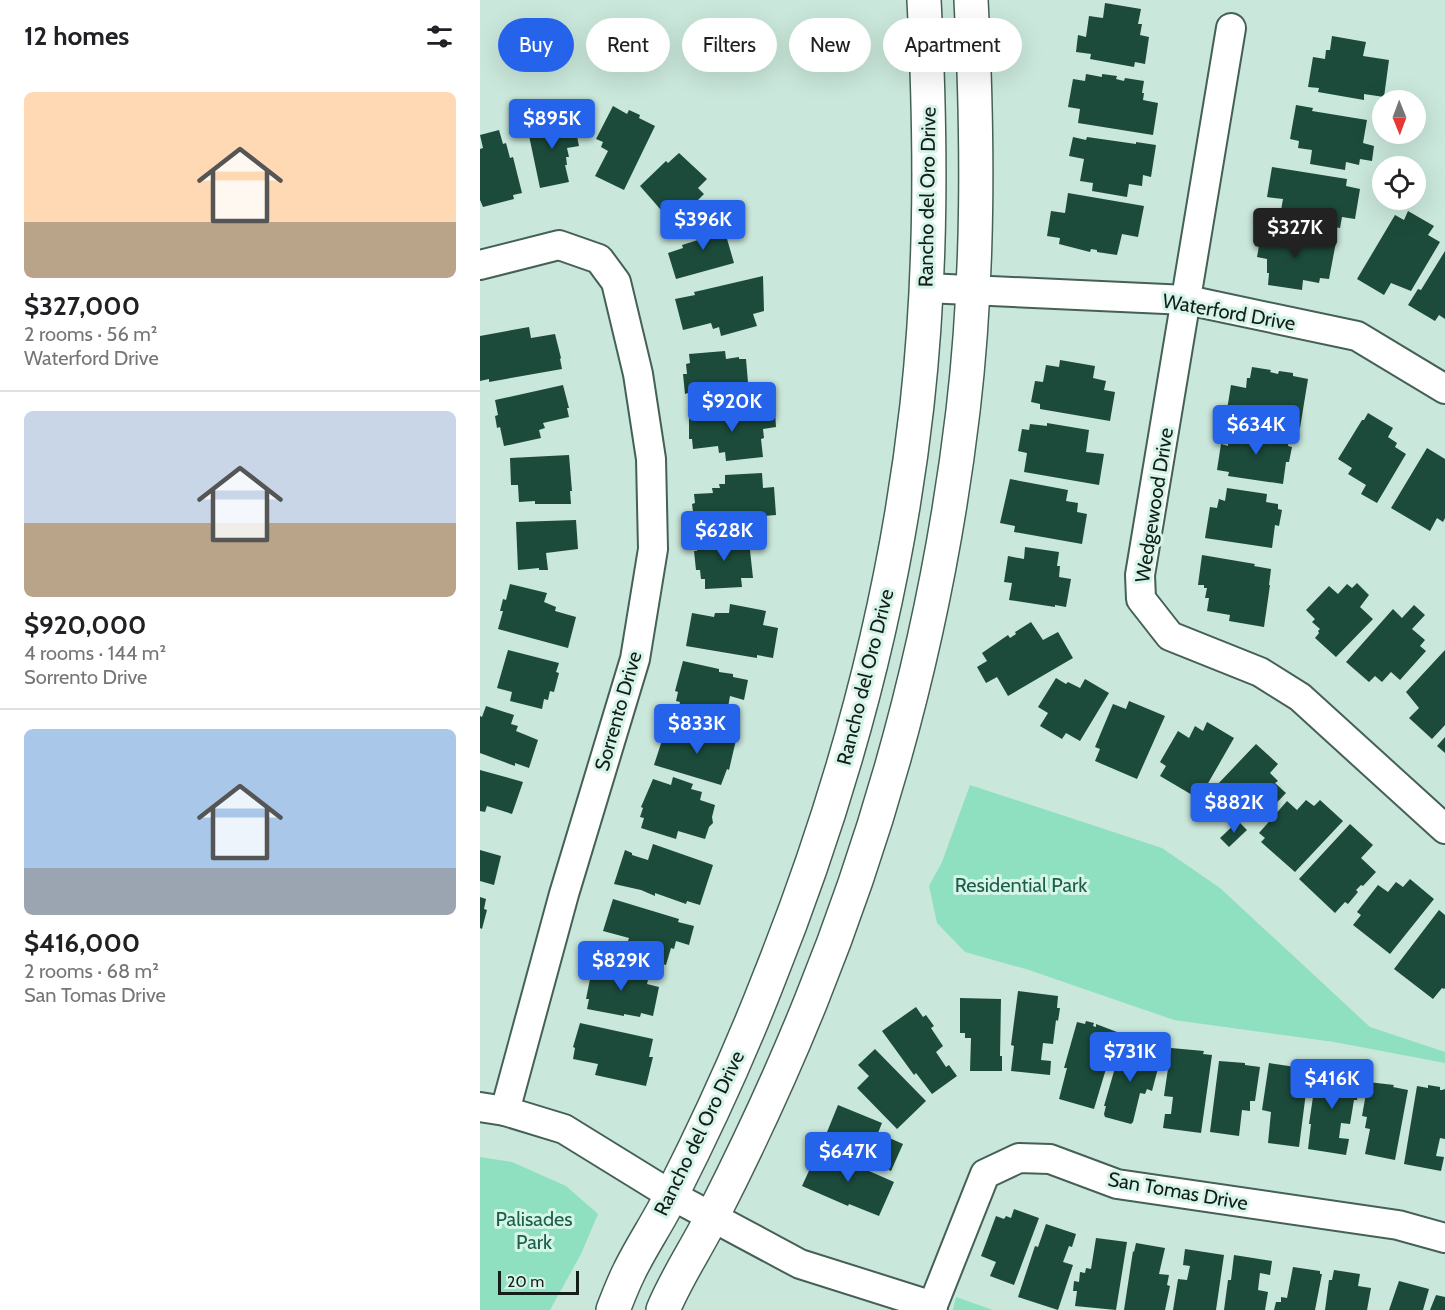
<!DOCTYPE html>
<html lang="en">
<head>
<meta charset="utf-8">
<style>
  :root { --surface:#fff; --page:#f2f2f2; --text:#202124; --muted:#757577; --line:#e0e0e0; --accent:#2563eb }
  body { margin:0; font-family:Cabin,sans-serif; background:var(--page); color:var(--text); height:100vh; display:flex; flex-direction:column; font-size:22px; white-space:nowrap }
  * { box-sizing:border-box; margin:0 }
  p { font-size:20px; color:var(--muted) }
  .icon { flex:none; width:33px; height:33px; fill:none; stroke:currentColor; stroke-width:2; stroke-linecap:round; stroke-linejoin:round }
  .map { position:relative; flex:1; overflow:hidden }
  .sheet { display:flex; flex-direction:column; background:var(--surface); width:480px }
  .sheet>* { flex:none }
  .hud { position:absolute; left:18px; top:18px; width:570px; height:54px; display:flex; gap:12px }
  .needle { width:39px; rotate:179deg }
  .controls { position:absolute; left:892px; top:90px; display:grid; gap:12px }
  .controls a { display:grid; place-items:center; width:54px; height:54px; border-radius:50%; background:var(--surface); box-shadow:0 6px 24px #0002; font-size:30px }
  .scale { position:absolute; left:18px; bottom:15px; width:81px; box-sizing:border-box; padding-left:6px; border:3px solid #131e1a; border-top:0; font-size:16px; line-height:21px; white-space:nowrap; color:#131e1a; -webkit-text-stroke:4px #d6f5e8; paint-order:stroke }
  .price { position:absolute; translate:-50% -51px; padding:0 14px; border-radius:6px; background:var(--accent); color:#fff; font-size:20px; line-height:39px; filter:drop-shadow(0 2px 3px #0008) }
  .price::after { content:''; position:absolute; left:50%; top:36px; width:18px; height:14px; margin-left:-9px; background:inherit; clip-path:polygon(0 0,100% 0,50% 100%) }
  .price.active { background:#222; color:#fff }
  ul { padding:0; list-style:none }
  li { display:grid; align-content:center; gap:12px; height:318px; padding:0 24px }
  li+li { border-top:2px solid var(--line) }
  li span { display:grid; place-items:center; height:186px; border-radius:9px; color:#555 }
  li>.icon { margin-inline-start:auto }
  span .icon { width:108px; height:108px; fill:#fffc; stroke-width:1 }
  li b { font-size:26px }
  h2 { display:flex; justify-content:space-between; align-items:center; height:72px; padding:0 24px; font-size:26px }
  .pill { padding:0 21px; border-radius:27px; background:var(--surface); box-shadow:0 6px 24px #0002; font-size:21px; line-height:54px }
  .pill.active { background:var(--accent); color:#fff }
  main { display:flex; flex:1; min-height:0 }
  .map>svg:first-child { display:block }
  .green { fill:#8fe0c1 }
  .building { fill:#1c4b3b }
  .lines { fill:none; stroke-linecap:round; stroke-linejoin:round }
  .minor-casing { stroke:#456056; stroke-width:32 }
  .secondary-casing { stroke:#456056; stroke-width:36 }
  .minor { stroke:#fff; stroke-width:28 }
  .secondary { stroke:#fff; stroke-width:33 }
  .labels { text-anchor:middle; stroke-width:6; stroke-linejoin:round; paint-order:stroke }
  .street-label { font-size:20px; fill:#131e1a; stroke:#d6f5e8 }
  .park-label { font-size:20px; fill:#1b5f4a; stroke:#d6f5e8 }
</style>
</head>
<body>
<main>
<section class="sheet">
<h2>12 homes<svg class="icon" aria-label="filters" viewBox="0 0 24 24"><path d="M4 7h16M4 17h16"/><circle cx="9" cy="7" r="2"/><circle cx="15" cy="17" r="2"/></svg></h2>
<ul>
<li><span style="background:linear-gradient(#ffd9b3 70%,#b9a48a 0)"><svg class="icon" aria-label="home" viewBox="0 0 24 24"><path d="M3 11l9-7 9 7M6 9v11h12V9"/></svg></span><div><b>$327,000</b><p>2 rooms · 56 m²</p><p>Waterford Drive</p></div></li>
<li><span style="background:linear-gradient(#c9d6e8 60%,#b9a48a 0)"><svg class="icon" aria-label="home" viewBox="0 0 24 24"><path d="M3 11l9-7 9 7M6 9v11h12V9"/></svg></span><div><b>$920,000</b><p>4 rooms · 144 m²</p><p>Sorrento Drive</p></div></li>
<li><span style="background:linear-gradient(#a9c7e8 75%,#9aa5b1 0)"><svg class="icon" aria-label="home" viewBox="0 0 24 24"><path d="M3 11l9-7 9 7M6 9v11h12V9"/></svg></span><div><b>$416,000</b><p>2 rooms · 68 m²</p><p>San Tomas Drive</p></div></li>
</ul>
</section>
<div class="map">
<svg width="965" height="1310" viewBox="0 0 965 1310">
  <rect width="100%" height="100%" fill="#c9e7da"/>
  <g class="green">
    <polygon points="490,785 682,848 740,888 890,1027 965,1052 965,1063 854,1042 694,1020 549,970 485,952 457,923 449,886 462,862"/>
    <polygon points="0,1157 32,1162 86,1186 118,1214 101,1254 70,1310 0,1310"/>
    <polygon points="476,1297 513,1310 473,1310"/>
  </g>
  <g class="building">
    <polygon points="625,3 661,9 658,24 662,24 660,35 669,37 665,64 655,62 654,67 610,59 611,54 596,52 598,35 606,37 609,16 623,18"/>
    <polygon points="852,36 886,42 883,56 909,60 904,97 884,94 884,100 838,92 839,88 828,87 833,57 845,59 846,50 850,50"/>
    <polygon points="606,74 622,77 622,74 637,76 636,79 644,81 645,78 664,81 662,93 664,93 663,100 678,103 673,135 598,123 600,109 588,107 593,79 605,81"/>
    <polygon points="816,105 833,108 832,111 887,120 883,143 894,146 892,161 880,159 879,165 866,162 865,170 830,164 832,150 818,148 819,141 810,139"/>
    <polygon points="133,106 147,114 149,110 160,115 159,118 175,126 144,190 115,176 128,151 121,147 123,142 116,139"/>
    <polygon points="93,117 99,146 87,148 89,157 86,157 87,165 85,165 89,182 60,188 47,126"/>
    <polygon points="19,130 23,144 26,143 30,158 33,157 42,193 33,195 34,199 3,207 0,200 0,149 3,148 0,135"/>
    <polygon points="593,137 606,140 607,137 656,144 656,142 676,145 671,177 663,175 662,186 649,184 647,197 612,191 613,183 600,181 604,159 589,156"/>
    <polygon points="199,153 227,179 218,188 224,194 196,222 183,208 181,210 160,186 186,161 188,163"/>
    <polygon points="792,167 867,179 866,186 880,189 875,219 862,217 860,228 843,225 842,228 820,221 820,224 802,221 802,216 800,216 803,199 787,197"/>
    <polygon points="588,193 664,206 658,237 642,234 637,255 617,252 617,250 611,249 610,252 579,244 580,238 567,236 571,211 585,213"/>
    <polygon points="928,211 954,226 948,235 960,242 931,291 911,283 904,295 877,279 915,215 924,220"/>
    <polygon points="241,218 254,263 196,279 188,253 203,248 202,245 218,240 213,226"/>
    <polygon points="782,229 856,242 849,279 840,278 839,283 823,280 822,290 788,285 789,273 787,273 787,259 777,257"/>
    <polygon points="965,251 965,319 959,315 955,321 928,305 938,289 941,290"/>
    <polygon points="283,276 284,311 273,314 277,326 241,336 239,327 233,329 231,323 203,330 195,299 215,295 214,292 223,290"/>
    <polygon points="49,327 51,338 75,334 81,358 80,359 82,369 9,382 9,379 0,381 0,336"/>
    <polygon points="245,351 246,359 259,357 259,359 266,359 269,394 246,396 246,399 209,403 208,393 205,394 203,374 207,374 206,364 210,363 209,354"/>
    <polygon points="580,360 615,366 613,378 626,381 624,390 635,392 630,421 560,409 560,404 551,402 555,381 563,382 566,365 579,367"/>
    <polygon points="772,367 791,370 790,372 798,374 799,371 813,373 813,376 828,379 820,428 746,416 751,385 766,388 767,378 770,378"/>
    <polygon points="83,385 89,408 87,408 89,417 63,423 65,428 59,430 61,438 24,446 20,427 17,428 15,416 18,415 15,400"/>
    <polygon points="278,410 278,413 295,411 296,427 283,429 284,438 281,439 283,457 246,461 245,452 239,453 238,446 213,449 212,439 209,439 209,416 218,415 218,417 227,416 227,414"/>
    <polygon points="888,413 913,428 908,437 917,443 915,447 926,454 897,503 881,494 886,485 868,474 872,468 858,459 882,420 884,420"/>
    <polygon points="567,423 609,430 606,452 624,454 619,485 544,472 547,453 538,451 542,429 549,430 550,424 567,426"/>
    <polygon points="764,427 796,432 795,438 809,440 808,446 812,447 809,462 806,462 803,484 748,476 749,472 737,470 741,444 748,446 749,436 762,438"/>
    <polygon points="947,448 965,459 965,518 963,522 957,518 950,531 911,508"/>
    <polygon points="89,455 92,491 90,491 91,504 55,504 55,501 39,502 38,485 31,485 30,458"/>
    <polygon points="282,473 283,488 294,487 296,515 284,516 285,520 215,526 212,504 215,503 214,494 233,493 232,488 240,488 239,484 245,484 245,475"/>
    <polygon points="530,479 588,490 586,501 598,503 597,512 607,514 602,544 534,532 535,526 520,523"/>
    <polygon points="747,488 787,494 786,502 798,504 798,509 802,510 799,526 795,525 792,548 725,538 730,507 737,508 739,499 745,501"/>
    <polygon points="96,520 98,549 66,553 68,570 59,570 59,568 38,570 36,522"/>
    <polygon points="258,538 258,541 269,541 273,578 261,578 262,587 225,589 225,579 221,579 220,570 216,570 214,551 217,551 217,540"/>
    <polygon points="545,547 579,552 577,566 580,566 579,577 591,579 586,607 575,605 575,607 529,600 532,583 524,582 528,556 544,559"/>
    <polygon points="722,555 775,564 774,566 791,569 789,585 790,585 784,627 749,621 750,615 727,611 729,598 725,598 727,588 724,588 724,585 718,585"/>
    <polygon points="877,583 889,595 880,607 893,619 856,657 835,638 839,633 838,631 840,629 832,622 835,619 826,610 849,586 858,594 867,584 872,588"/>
    <polygon points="30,584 67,593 64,602 76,607 75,611 96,617 88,648 18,629 23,611 20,611 23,599 26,600"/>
    <polygon points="250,604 286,611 283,625 298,628 293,658 277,655 277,658 206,646 212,613 234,617 235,613 249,613"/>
    <polygon points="934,605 945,615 932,629 945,640 940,646 946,651 920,680 911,672 902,682 895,676 889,682 866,662 913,609 922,618"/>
    <polygon points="551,622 563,640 578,632 593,658 528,696 517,677 506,683 497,667 507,661 502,653 528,635 530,638 536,634 535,632"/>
    <polygon points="28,650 79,663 76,672 79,673 74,692 70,691 68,700 64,699 62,709 30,701 32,692 17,688"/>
    <polygon points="965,650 965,725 952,739 929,718 939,708 926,692"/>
    <polygon points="203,661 239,669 239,672 253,674 253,677 268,680 264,700 250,696 247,713 236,710 233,719 198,711 200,702 196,701 198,692 195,691"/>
    <polygon points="576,678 586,684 588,682 600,688 605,679 629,693 600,741 586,733 582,739 560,726 568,713 558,707"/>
    <polygon points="649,701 685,716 657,779 615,761 620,749 615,747 633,704 646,709"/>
    <polygon points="6,706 34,715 31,724 38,726 36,731 58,740 49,768 35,763 35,766 0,753 0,716 2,717"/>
    <polygon points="727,722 754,738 719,799 680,776 686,766 680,762 698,731 709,738 715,726 723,731"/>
    <polygon points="186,728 218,738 221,728 256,740 249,770 247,769 241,785 174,765"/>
    <polygon points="965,737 965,753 957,746"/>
    <polygon points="776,744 798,764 790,773 798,781 795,783 806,793 783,817 773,808 763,820 743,802 749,796 737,785"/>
    <polygon points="0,770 43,782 32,814 7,806 5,812 0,811"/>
    <polygon points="193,777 213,784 211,789 222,792 220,800 235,805 232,817 233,823 229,827 225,839 198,831 196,839 161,828 164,818 160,817 163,808 161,807 173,779 191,785"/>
    <polygon points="826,800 834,806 840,800 863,821 815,872 781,842 785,838 779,833 807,801 817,810"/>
    <polygon points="758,821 767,830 749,847 740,838"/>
    <polygon points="870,824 893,845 881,858 896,872 883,886 881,885 876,890 878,892 868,904 865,902 855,913 819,879"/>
    <polygon points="173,844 233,865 220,905 207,901 206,904 175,893 175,896 161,890 134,884 145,850 152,853 152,855 168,860"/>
    <polygon points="0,850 21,856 14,885 0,881"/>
    <polygon points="930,879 954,899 910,954 873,925 881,915 877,912 898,885 908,892 916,882 923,887"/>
    <polygon points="0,897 6,899 4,909 7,910 2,929 0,928"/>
    <polygon points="133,899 199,919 198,922 214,926 209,945 196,941 194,949 191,948 186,965 150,955 153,946 147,944 149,938 123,931"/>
    <polygon points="959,910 965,915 965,988 964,989 962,988 953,999 914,969"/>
    <polygon points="122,961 158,968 156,978 168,980 167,984 179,987 173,1016 161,1013 160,1017 144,1014 144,1016 107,1009 109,999 106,999 110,979 115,980 117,970 120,971"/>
    <polygon points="538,991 578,996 577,1008 580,1008 578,1021 576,1020 573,1044 563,1043 561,1060 571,1061 570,1075 531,1071 534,1046 531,1045"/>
    <polygon points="480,998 521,999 520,1056 522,1056 522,1071 490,1071 491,1038 485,1038 485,1033 480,1033"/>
    <polygon points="436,1007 443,1017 446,1015 454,1026 451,1028 463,1046 456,1052 466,1067 469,1065 477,1076 452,1094 436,1073 434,1075 402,1031"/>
    <polygon points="606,1021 614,1023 613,1026 616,1027 616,1024 637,1032 614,1109 579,1099 587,1068 584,1068 597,1022 605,1024"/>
    <polygon points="100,1023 173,1039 169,1057 173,1057 166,1086 115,1075 118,1064 93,1059 95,1048 93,1047"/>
    <polygon points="641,1047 666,1051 666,1054 681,1057 672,1091 667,1089 665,1094 660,1093 653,1122 651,1124 625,1117 624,1114 626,1106 624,1106"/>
    <polygon points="691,1048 724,1051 723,1054 732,1055 721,1133 683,1128 685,1114 691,1114 693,1097 684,1096"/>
    <polygon points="395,1049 446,1101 417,1129 377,1088 389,1076 378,1065"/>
    <polygon points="739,1061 765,1063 765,1065 780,1067 775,1101 770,1101 770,1111 762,1110 759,1136 730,1132"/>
    <polygon points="789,1063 829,1069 819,1147 788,1143 791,1112 782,1110"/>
    <polygon points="837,1070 861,1071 861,1073 863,1074 863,1072 872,1073 872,1076 877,1076 876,1088 879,1088 877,1100 874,1100 870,1124 861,1123 859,1138 869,1139 866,1155 828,1149 831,1124 829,1124"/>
    <polygon points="888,1082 914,1085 913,1087 928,1090 915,1160 885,1154 890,1129 885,1128 887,1117 882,1116"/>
    <polygon points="948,1085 960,1087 960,1090 962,1090 965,1089 965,1139 960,1138 956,1156 964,1157 961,1171 924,1164 937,1086 948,1088"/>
    <polygon points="358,1105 402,1123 398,1133 423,1144 411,1171 343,1142"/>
    <polygon points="339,1149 414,1182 399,1216 369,1204 368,1206 322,1186"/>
    <polygon points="534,1209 559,1218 534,1285 510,1276 516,1262 501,1256 516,1216 524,1219 526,1216 531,1218"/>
    <polygon points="566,1224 596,1234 592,1247 589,1246 583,1262 593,1265 578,1310 538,1297 555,1246 558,1247"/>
    <polygon points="616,1238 647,1242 636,1310 595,1306 597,1291 593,1291 594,1281 599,1282 600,1272 605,1273 606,1268 611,1269"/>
    <polygon points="656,1243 685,1248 679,1274 689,1275 687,1285 690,1286 685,1310 644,1310 653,1251 654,1252"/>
    <polygon points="705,1249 744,1255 736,1310 693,1310 698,1279 707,1280 710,1266 703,1265"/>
    <polygon points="754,1255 792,1261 790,1275 780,1273 778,1290 788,1292 785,1310 744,1310 748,1280 751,1280"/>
    <polygon points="813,1267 840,1271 840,1274 842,1274 835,1310 794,1310 796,1302 801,1302 801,1297 807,1298"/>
    <polygon points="854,1270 880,1274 878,1286 891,1288 887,1310 845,1310 849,1280 852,1280"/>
    <polygon points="919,1281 949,1289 943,1310 909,1310"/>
    <polygon points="956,1295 965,1297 965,1310 950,1310"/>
  </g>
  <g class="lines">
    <g class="minor-casing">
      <g id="minor">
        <polyline points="751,28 660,575 661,599 690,636 780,672 820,697 965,829"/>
        <polyline points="0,265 79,245 119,259 136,282 158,374 171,459 173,549 155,659 84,894 25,1111"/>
        <polyline points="446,288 707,300 877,336 965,389"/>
        <polyline points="0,1107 25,1111 84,1129 191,1195 320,1264 453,1306"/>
        <polyline points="451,1310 505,1174 539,1158 570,1159 637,1184 918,1225 965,1238"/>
      </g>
    </g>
    <g class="secondary-casing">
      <g id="secondary">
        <path d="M133 1310C138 1297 143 1284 149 1272 162 1245 179 1221 192 1194 227 1125 260 1053 288 981 362 797 415 602 437 405 452 270 451 135 444 0"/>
        <path d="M183 1310C197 1276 218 1246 234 1213 269 1144 302 1073 331 1001 407 813 459 613 483 411 499 275 498 137 491 0"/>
      </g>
    </g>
    <use href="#minor" class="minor"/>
    <use href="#secondary" class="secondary"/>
  </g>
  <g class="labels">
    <g class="street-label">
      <text transform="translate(447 197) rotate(-89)" y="7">Rancho del Oro Drive</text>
      <text transform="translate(749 312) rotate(10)" y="7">Waterford Drive</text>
      <text transform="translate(674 505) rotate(-81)" y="7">Wedgewood Drive</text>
      <text transform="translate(385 677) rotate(-76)" y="7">Rancho del Oro Drive</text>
      <text transform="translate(138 711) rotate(-74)" y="7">Sorrento Drive</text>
      <text transform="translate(219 1133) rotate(-64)" y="7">Rancho del Oro Drive</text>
      <text transform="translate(698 1191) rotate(10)" y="7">San Tomas Drive</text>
    </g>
    <g class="park-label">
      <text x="541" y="892">Residential Park</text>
      <text x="54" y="1226">Palisades<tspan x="54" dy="23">Park</tspan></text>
    </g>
  </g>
</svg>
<div class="controls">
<a><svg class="needle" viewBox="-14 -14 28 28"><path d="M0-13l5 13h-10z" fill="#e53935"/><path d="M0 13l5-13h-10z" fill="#757577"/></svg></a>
<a><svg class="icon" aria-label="locate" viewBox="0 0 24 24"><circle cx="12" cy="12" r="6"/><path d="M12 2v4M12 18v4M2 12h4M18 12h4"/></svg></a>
</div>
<div class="scale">20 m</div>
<b class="price" style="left:72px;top:150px">$895K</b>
<b class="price" style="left:223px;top:251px">$396K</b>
<b class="price active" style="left:815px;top:259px">$327K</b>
<b class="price" style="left:252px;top:433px">$920K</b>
<b class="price" style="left:776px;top:456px">$634K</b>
<b class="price" style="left:244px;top:562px">$628K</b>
<b class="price" style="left:217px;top:755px">$833K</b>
<b class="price" style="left:754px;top:834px">$882K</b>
<b class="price" style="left:141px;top:992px">$829K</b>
<b class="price" style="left:650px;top:1083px">$731K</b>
<b class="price" style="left:852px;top:1110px">$416K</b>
<b class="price" style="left:368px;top:1183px">$647K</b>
<div class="hud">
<a class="pill active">Buy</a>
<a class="pill">Rent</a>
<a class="pill">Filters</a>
<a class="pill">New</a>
<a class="pill">Apartment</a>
</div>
</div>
</main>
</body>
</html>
